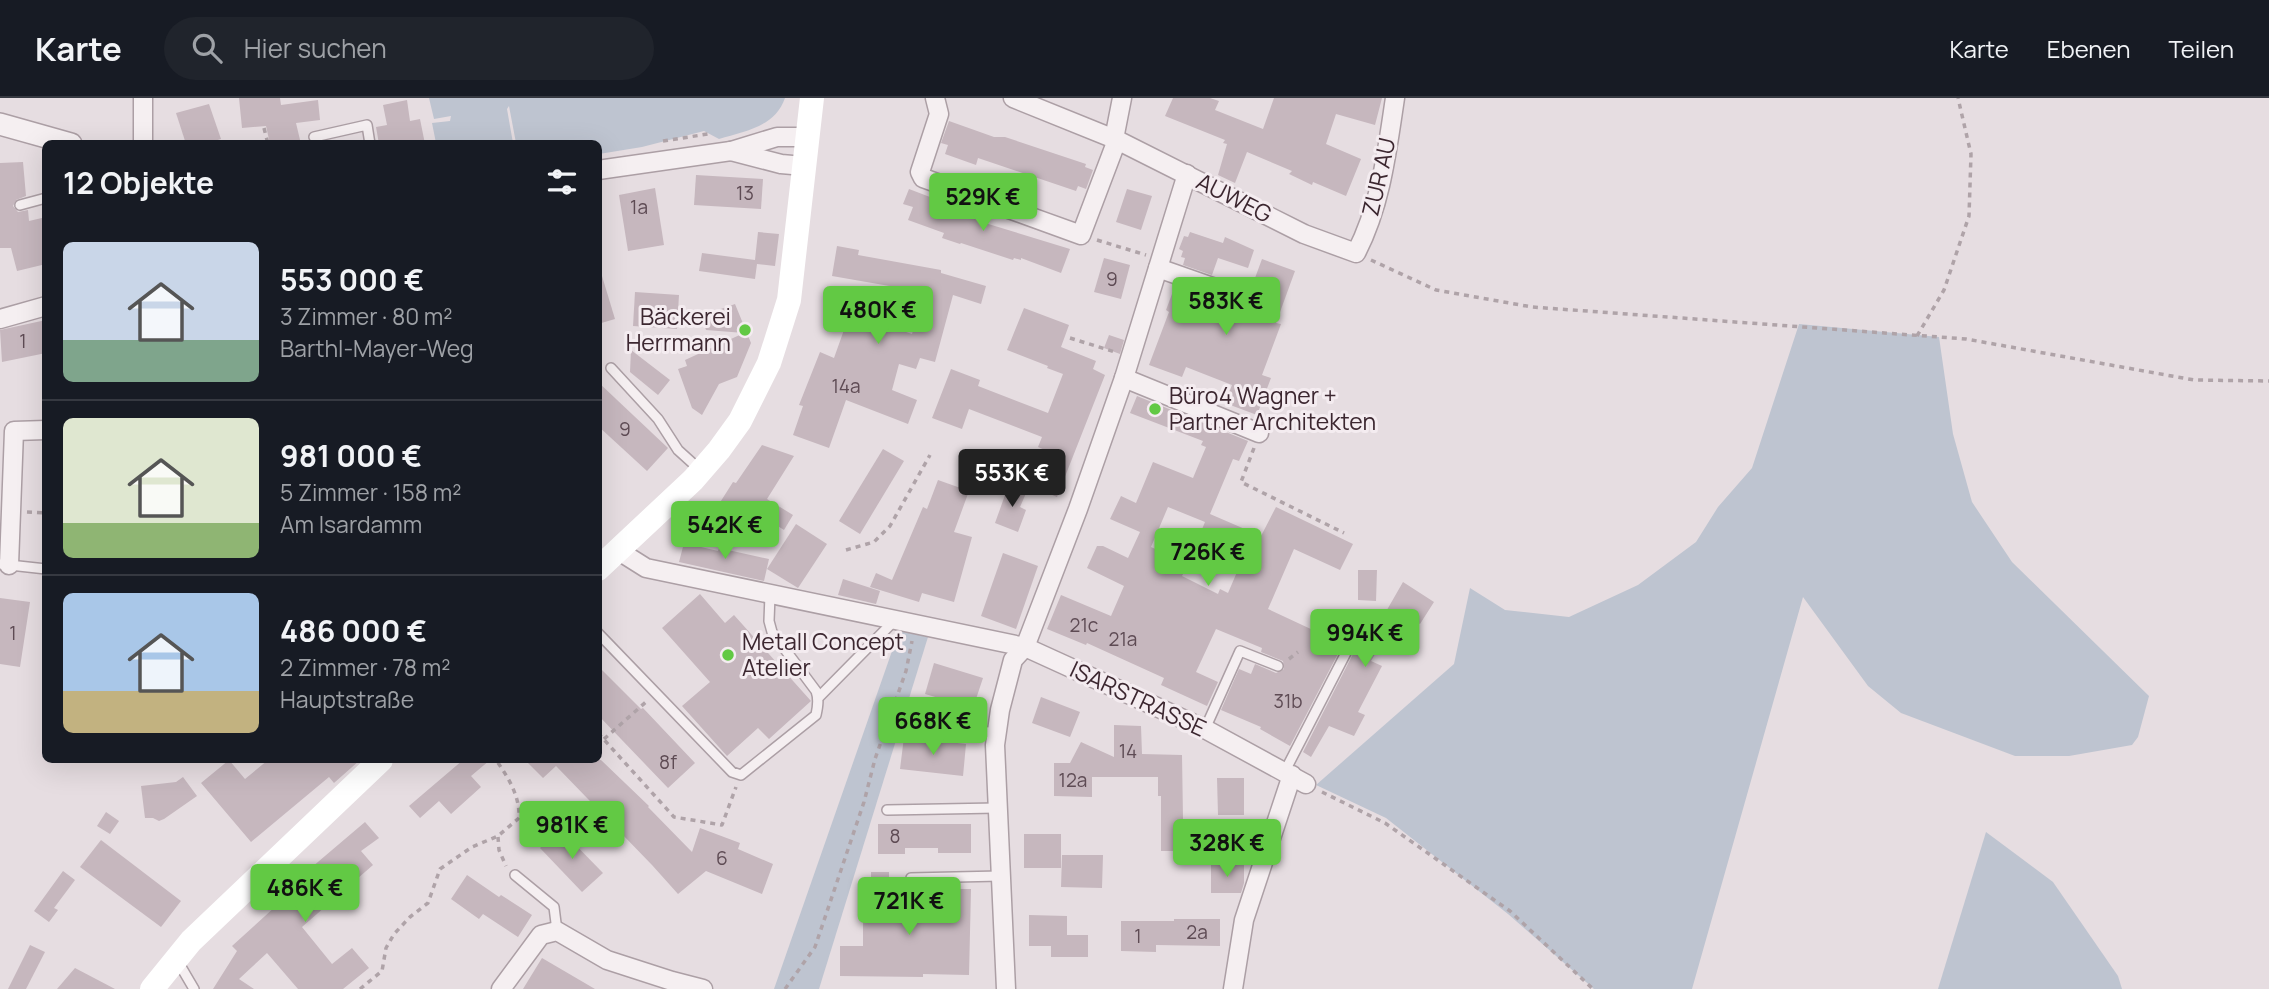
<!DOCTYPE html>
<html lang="de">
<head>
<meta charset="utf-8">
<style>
  :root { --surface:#171b24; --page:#20242c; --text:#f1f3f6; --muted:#9ea1a6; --line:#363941; --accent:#62c944 }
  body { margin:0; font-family:Manrope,sans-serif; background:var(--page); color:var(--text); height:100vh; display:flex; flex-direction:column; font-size:26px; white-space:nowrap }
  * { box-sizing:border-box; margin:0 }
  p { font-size:23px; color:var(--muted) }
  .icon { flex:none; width:38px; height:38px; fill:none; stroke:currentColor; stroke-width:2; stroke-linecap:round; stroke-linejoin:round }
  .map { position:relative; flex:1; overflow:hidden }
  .drawer { position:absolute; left:42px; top:42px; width:560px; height:623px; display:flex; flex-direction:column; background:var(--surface); border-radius:10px; box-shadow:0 7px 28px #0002 }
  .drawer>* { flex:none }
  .price { position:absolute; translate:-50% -60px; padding:0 16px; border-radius:7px; background:var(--accent); color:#111; font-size:23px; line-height:46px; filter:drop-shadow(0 2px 4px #0008) }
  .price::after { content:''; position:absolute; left:50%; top:42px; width:21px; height:16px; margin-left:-10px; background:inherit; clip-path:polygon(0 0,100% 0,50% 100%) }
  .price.on { background:#222; color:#fff }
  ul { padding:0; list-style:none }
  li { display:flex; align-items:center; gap:21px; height:175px; padding:0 21px }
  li+li { border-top:2px solid var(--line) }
  li span { display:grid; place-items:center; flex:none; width:196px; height:140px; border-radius:10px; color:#555 }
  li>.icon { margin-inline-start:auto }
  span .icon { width:84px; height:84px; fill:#fffc; stroke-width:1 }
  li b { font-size:30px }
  h2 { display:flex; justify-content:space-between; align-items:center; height:84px; padding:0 21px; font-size:30px }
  header { display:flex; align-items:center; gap:42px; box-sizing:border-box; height:98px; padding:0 35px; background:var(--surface); border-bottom:2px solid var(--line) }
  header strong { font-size:33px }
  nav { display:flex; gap:38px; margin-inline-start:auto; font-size:24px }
  .search { width:490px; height:63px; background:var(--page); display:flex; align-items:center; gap:18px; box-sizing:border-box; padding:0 24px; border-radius:38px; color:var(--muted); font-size:26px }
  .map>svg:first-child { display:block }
  .green { fill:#bec4d0 }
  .building { fill:#c6b7be; fill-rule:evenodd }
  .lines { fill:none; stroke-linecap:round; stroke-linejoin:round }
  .service-casing { stroke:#ac9fa5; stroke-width:12 }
  .minor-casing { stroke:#ac9fa5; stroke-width:21 }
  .tertiary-casing { stroke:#ac9fa5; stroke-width:24 }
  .path { stroke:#afa3a8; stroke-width:3.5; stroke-dasharray:5 5; stroke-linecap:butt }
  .service { stroke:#f5eff1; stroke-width:9 }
  .minor { stroke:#f5eff1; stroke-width:18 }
  .tertiary { stroke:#f5eff1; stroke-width:21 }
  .secondary { stroke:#fff; stroke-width:24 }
  .poi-dot { fill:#62c944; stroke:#f4ecf0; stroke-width:2.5 }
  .labels { text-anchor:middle; stroke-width:6; stroke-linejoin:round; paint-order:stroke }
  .number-label { font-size:19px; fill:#5e4b54 }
  .street-label { font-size:23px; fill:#3c2730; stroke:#f4ecf0 }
  .poi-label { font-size:23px; fill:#3c2730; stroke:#f4ecf0; text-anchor:start }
</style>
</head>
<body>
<header>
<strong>Karte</strong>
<div class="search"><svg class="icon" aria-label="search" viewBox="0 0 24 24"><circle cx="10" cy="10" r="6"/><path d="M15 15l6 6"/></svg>Hier suchen</div>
<nav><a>Karte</a><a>Ebenen</a><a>Teilen</a></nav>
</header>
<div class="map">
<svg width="2269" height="891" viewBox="0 0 2269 891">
  <rect width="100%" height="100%" fill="#e6dde1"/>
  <g class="green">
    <path d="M429 0H785C775 29 745 33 719 41L704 33 642 49 599 56 598 46 516 45 509 8 507 11 513 45H436L432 25 450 23 451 18 434 21Z"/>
    <polygon points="1799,226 1939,239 1953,336 1972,404 2012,464 2149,598 2138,639 2132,647 2069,658 2015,658 1901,615 1868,588 1803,499 1692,891 1594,891 1508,816 1386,720 1316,687 1454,566 1470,490 1505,512 1569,519 1638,487 1696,444 1718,409 1752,370"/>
    <polygon points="899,533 928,539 819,891 774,891"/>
    <polygon points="1986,734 2053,784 2118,878 2122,891 1938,891"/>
  </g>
  <g class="building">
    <polygon points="239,0 280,0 281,7 318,2 320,22 296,25 301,46 270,46 266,28 242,30"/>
    <polygon points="1173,0 1210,0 1219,3 1215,12 1263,31 1274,0 1382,0 1375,27 1336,16 1326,46 1361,61 1346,98 1313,84 1312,87 1289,76 1292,73 1247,54 1235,85 1218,77 1227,46 1223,45 1225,42 1165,18"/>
    <polygon points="407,2 410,23 420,21 425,46 379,46 376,29 387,27 383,7"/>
    <polygon points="209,6 221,41 205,46 186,46 176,15"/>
    <polygon points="949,23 994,39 1005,39 1086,66 1085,69 1093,72 1086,91 1078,88 1076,93 978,60 976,67 945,56 948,47 941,45"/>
    <polygon points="23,64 26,98 16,102 13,108 18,114 28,112 29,123 46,119 46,166 17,173 11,150 0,150 0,65"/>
    <polygon points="696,77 763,81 761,111 694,107"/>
    <polygon points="655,90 664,147 628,153 619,97"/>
    <polygon points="909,91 972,115 970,119 985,125 1070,151 1061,175 1021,160 1021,162 1014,160 1013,162 961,145 960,146 942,140 944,135 908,122 913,109 903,106"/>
    <polygon points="1127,91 1152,98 1141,132 1116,124"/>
    <polygon points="758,134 779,136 775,168 757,166 755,181 699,173 702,155 755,162"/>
    <polygon points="1190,134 1223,145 1225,139 1254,152 1248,170 1218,160 1212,177 1183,167 1185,160 1181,159 1183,153 1179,151 1184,138 1188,139"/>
    <polygon points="837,148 859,152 858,157 941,172 941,175 986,188 981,206 953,197 935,264 920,260 916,271 899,266 892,292 917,302 908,326 846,302 829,350 793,337 803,308 799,307 820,254 834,260 850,215 912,236 924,194 832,178"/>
    <polygon points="1104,160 1130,167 1121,201 1094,194"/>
    <polygon points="1262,161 1295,173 1276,225 1281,226 1262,277 1271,280 1257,317 1225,305 1232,287 1186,269 1182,279 1149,267 1169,214 1166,212 1175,188 1210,200 1208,206 1241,218"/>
    <polygon points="602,178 615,221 598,226 598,179"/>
    <polygon points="635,194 679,197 677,231 633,228"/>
    <polygon points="735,206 751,245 737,279 719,286 702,317 692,310 678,271 687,268 685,262 744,235 706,232 701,218"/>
    <polygon points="1024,210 1069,227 1061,249 1096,263 1093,271 1105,277 1057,399 1033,389 1047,353 1038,349 1042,339 969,311 962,331 932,320 951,271 980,282 978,288 1048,315 1063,276 1047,270 1048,268 1007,252"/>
    <polygon points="46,222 46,255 2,264 0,232"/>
    <polygon points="1109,237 1124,242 1120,256 1104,250"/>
    <polygon points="631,252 670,282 658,297 630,274"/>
    <polygon points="598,284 668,350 647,373 598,328"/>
    <path d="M1137 298 1248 343 1239 363 1233 361 1210 416 1261 438 1276 409 1353 446 1340 472 1294 451 1268 511 1343 546 1290 648 1260 631 1261 629 1221 612 1239 571 1251 576 1255 566 1276 575 1284 571 1283 563 1261 554 1262 550 1216 531 1196 574 1218 584 1207 608 1161 587 1164 580 1087 545 1086 547 1047 531 1061 497 1111 518 1124 488 1087 470 1097 448H1103L1128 460 1140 434 1110 421 1121 398 1136 405 1153 364 1193 380 1206 349 1201 347 1203 343 1130 315ZM1168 409 1205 424 1198 441 1243 460 1228 495 1220 491 1218 496 1182 478 1188 466 1151 449Z"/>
    <polygon points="762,347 794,358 767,401 793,417 784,432 751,411 744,422 719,406 733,384 736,385"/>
    <polygon points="883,351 904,363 860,436 839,423"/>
    <polygon points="938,382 969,393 954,434 972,439 954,504 922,495 919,504 870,489 876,475 892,482 923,409 927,411"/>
    <polygon points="1009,386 1027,393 1020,409 1026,412 1018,434 995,425"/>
    <polygon points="796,426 827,446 798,490 767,471"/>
    <polygon points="684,445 718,453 719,450 769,461 764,483 679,464"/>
    <polygon points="1003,455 1038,468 1016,531 981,518"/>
    <polygon points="1358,472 1377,472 1376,503 1358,502"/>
    <polygon points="843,481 880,493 876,506 838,497"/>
    <polygon points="1403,484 1434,504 1420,526 1402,514 1383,544 1376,540 1375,556 1371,563 1382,568 1358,614 1365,617 1354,638 1329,628 1311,659 1303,654 1355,552 1358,553 1376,525 1376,531"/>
    <polygon points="700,496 725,525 734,517 811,603 769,641 758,630 727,658 682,608 710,584 662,530"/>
    <polygon points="0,500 30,504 20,569 0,566"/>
    <polygon points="934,565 983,580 973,610 925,596"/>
    <polygon points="598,568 641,611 643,610 695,665 668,690 598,617"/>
    <polygon points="1041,599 1080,614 1070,639 1032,625"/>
    <polygon points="1114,627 1141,628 1142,656 1182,657 1183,721 1194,721 1194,753 1161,753 1161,698 1158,698 1158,679 1092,679 1092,699 1054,698 1054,665 1070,665 1081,644 1114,659"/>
    <polygon points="904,639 966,646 963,678 900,671"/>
    <polygon points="229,662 245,681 268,662 360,662 334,685 329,679 251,744 201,685"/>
    <polygon points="463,662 490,662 471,678 481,689 451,716 439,703 420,720 409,708"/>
    <polygon points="525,662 601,662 649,708 648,709 692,754 700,730 740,745 738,751 773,766 762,796 706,773 678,796 652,767 556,668 543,680"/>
    <polygon points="183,679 197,698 164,721 159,723 153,720 145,720 141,688 176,684"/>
    <polygon points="1217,680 1244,680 1244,717 1218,717"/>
    <polygon points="106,714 119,723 110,736 97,728"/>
    <polygon points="365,724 379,740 361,753 373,767 302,829 332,866 352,850 369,870 343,891 298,891 267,855 239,881 254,891 213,891 237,853 232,848 276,808 272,803"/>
    <polygon points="878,726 971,726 971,755 938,755 938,750 905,750 905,756 878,756"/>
    <polygon points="561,732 603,775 582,794 540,750"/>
    <rect x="1024" y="736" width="37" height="34"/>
    <polygon points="101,742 181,803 161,829 80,769"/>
    <polygon points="1062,757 1103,757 1102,790 1061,789"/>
    <polygon points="1211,767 1244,767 1244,785 1241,795 1211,795"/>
    <polygon points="63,773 75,782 54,810 58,812 49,824 34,813"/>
    <polygon points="871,774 889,774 889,789 896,790 895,824 940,825 940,791 971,791 969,877 923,876 923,879 840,878 840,848 863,848 863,789 871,789"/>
    <polygon points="467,777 499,799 501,797 532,817 518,839 483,816 479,821 451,801"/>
    <polygon points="1029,817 1067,818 1067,837 1088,837 1088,859 1051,859 1051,848 1029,848"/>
    <polygon points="1174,821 1220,821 1220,848 1156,847 1156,854 1121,853 1121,823 1174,823"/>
    <polygon points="30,847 45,854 26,891 8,891"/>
    <polygon points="542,860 595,891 523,891"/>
    <polygon points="75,870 115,891 57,891"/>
  </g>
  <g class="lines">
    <g class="service-casing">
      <g id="service">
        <polyline points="314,39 367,27 370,46"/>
        <polyline points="20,107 46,100"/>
        <polyline points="611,270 658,321 678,352 699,371"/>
        <polyline points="0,466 46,471"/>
        <path d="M598 535 732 674 741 677 816 617C818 608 819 601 816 593L772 534 769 523 770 497"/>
        <polyline points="818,600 894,523"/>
        <polyline points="935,628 997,635"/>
        <polyline points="1205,631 1240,553 1278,568"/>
        <polyline points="1285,673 1365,518"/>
        <polyline points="887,712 997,710"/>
        <polyline points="515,777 554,809 557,833"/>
        <polyline points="911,801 911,780 1000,778"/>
        <polyline points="177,862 194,891"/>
      </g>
    </g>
    <g class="minor-casing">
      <g id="minor">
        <polyline points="935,0 939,16 920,74 923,80 1081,137 1117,42"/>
        <path d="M1013 0 1117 42 1304 136 1356 155C1381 107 1387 53 1395 0"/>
        <polyline points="1114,41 1122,0"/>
        <polyline points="143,46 143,0"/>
        <polyline points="731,53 781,66 804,68"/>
        <polyline points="598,72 731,53 777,39 807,39"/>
        <polyline points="1158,170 1235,197"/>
        <polyline points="0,221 46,208"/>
        <polyline points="1124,280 1259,335"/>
        <polyline points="619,453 646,470 1025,549 1205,631 1306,686"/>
        <polyline points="9,467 14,333 46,332"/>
        <polyline points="501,891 541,837 557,833 607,862 672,883 703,891"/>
        <polyline points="1006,891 995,647 1000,612 1013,562 1025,549 1078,411 1124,280 1187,76"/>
        <polyline points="1233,891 1244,822 1292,677"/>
      </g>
    </g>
    <g class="tertiary-casing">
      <polyline id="tertiary" points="0,26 71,46"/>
    </g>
    <g class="path">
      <polyline points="264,30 268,46"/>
      <polyline points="663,43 708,36 710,38"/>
      <polyline points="1097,142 1146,157"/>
      <polyline points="1371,162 1436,192 1532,209 1966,241 2194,282 2269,283"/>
      <polyline points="1917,238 1944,192 1969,118 1971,56 1958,0"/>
      <polyline points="1070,240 1115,254"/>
      <polyline points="1254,350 1241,384 1344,435"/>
      <polyline points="27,414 46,415"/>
      <polyline points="846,452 874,444 890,428 930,357"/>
      <polyline points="1289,561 1298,554"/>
      <polyline points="598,635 674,719 722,727 736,689"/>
      <polyline points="604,641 647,603"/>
      <polyline points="1322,694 1385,725 1510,813 1593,891"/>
      <polyline points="498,739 499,752 506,768"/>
      <path d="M360 891 382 873 386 850 394 836 410 819 428 805 440 771 472 749 498 738 519 720C520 698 508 679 496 662"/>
      <polyline points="785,891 815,849 864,704 875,661 906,573 912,543"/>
    </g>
    <use href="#service" class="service"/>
    <use href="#minor" class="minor"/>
    <use href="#tertiary" class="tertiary"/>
    <g class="secondary">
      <polyline points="598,471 693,382 719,352 740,323 769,265 789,202 812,0"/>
      <polyline points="152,891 191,843 381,662"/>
    </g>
  </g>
  <g class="poi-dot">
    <circle cx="745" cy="232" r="7"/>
    <circle cx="1155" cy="311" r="7"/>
    <circle cx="728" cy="557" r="7"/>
  </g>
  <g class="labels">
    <g class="number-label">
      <text x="745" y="102">13</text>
      <text x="639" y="116">1a</text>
      <text x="1112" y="188">9</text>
      <text x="23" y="250">1</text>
      <text x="846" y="295">14a</text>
      <text x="625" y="338">9</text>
      <text x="1084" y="534">21c</text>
      <text x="13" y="542">1</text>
      <text x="1123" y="548">21a</text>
      <text x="1288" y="610">31b</text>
      <text x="1128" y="660">14</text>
      <text x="668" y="671">8f</text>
      <text x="1073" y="689">12a</text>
      <text x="895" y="745">8</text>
      <text x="722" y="767">6</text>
      <text x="1197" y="841">2a</text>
      <text x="1138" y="845">1</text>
    </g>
    <g class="street-label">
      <text transform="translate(1379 79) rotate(-77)" y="8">ZUR AU</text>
      <text transform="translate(1234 100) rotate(27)" y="8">AUWEG</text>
      <text transform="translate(1138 601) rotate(25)" y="8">ISARSTRASSE</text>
    </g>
    <g class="poi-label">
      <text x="731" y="227" text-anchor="end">Bäckerei<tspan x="731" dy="26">Herrmann</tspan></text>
      <text x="1169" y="306">Büro4 Wagner +<tspan x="1169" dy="26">Partner Architekten</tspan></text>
      <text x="742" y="552">Metall Concept<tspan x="742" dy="26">Atelier</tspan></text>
    </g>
  </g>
</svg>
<b class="price" style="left:983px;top:135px">529K €</b>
<b class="price" style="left:1226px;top:239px">583K €</b>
<b class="price" style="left:878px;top:248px">480K €</b>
<b class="price on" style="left:1012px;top:411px">553K €</b>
<b class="price" style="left:725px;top:463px">542K €</b>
<b class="price" style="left:1208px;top:490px">726K €</b>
<b class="price" style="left:1365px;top:571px">994K €</b>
<b class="price" style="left:933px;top:659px">668K €</b>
<b class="price" style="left:572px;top:763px">981K €</b>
<b class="price" style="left:1227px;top:781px">328K €</b>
<b class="price" style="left:305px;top:826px">486K €</b>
<b class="price" style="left:909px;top:839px">721K €</b>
<section class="drawer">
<h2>12 Objekte<svg class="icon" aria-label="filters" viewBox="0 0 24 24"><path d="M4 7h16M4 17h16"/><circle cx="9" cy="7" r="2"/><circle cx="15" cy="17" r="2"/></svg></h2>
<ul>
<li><span style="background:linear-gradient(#c9d6e8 70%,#7fa58c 0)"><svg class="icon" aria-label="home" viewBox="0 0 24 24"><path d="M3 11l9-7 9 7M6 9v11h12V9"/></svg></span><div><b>553 000 €</b><p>3 Zimmer · 80 m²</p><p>Barthl-Mayer-Weg</p></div></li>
<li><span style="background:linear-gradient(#dfe7d0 75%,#8fb573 0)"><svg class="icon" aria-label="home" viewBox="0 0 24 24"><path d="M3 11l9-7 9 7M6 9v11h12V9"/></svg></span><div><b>981 000 €</b><p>5 Zimmer · 158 m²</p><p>Am Isardamm</p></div></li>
<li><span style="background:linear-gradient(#a9c7e8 70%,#c2b280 0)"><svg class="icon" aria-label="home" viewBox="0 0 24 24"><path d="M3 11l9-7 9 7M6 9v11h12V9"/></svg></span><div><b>486 000 €</b><p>2 Zimmer · 78 m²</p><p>Hauptstraße</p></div></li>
</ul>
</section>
</div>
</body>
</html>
